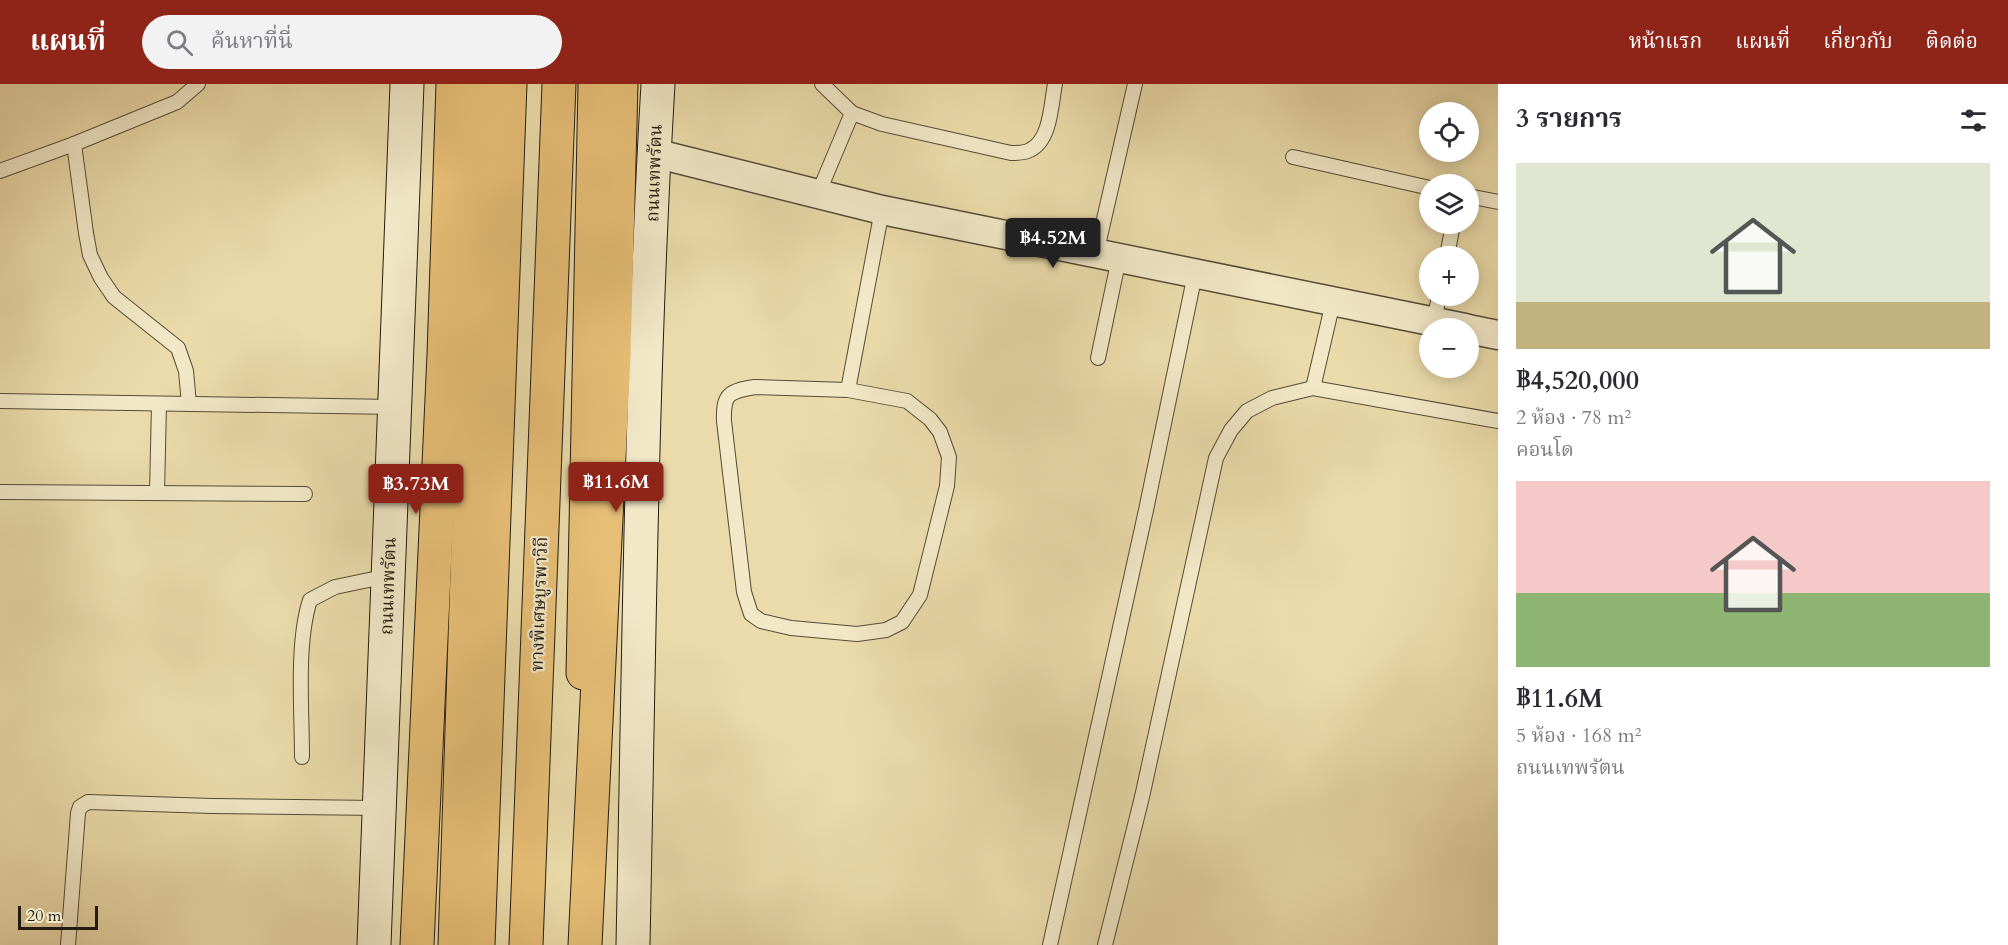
<!DOCTYPE html>
<html lang="th">
<head>
<meta charset="utf-8">
<style>
  :root { --surface:#fff; --page:#f2f2f3; --text:#2b2b33; --muted:#7c7c81; --accent:#8f2418 }
  body { margin:0; font-family:Cardo,"Noto Serif Thai",serif; background:var(--page); color:var(--text); height:100vh; display:flex; flex-direction:column; font-size:22px; white-space:nowrap }
  * { box-sizing:border-box; margin:0 }
  p { font-size:20px; color:var(--muted) }
  .icon { flex:none; width:33px; height:33px; fill:none; stroke:currentColor; stroke-width:2; stroke-linecap:round; stroke-linejoin:round }
  .map { position:relative; flex:1; overflow:hidden }
  .side { display:flex; flex-direction:column; background:var(--surface); width:510px }
  .side>* { flex:none }
  .buttons { position:absolute; left:1419px; top:18px; display:grid; gap:12px }
  .buttons a { display:grid; place-items:center; width:60px; height:60px; border-radius:50%; background:var(--surface); box-shadow:0 3px 15px #0003; font-size:30px }
  .scale { position:absolute; left:18px; bottom:15px; width:80px; box-sizing:border-box; padding-left:6px; border:3px solid #231b11; border-top:0; font-size:16px; line-height:21px; white-space:nowrap; color:#231b11; -webkit-text-stroke:4px #f2e8c8; paint-order:stroke }
  .price { position:absolute; translate:-50% -51px; padding:0 14px; border-radius:6px; background:var(--accent); color:#fff; font-size:20px; line-height:39px; filter:drop-shadow(0 2px 3px #0008) }
  .price::after { content:''; position:absolute; left:50%; top:36px; width:18px; height:14px; margin-left:-9px; background:inherit; clip-path:polygon(0 0,100% 0,50% 100%) }
  .price.current { background:#222; color:#fff }
  ul { padding:0; list-style:none }
  li { display:grid; align-content:center; gap:12px; height:318px; padding:0 18px }
  li span { display:grid; place-items:center; height:186px; border-radius:0px; color:#555 }
  li>.icon { margin-inline-start:auto }
  span .icon { width:108px; height:108px; fill:#fffc; stroke-width:1 }
  li b { font-size:26px }
  h2 { display:flex; justify-content:space-between; align-items:center; height:72px; padding:0 18px; font-size:26px }
  header { display:flex; align-items:center; gap:36px; box-sizing:border-box; height:84px; padding:0 30px; background:var(--accent); color:#fff }
  header strong { font-size:28px }
  nav { display:flex; gap:33px; margin-inline-start:auto; font-size:21px }
  .search { width:420px; height:54px; background:var(--page); display:flex; align-items:center; gap:15px; box-sizing:border-box; padding:0 21px; border-radius:33px; color:var(--muted); font-size:22px }
  main { display:flex; flex:1; min-height:0 }
  .map>svg:first-child { display:block }
  .lines { fill:none; stroke-linecap:round; stroke-linejoin:round }
  .service-casing { stroke:#554b37; stroke-width:16 }
  .minor-casing { stroke:#554b37; stroke-width:31 }
  .secondary-casing { stroke:#231b11; stroke-width:35 }
  .trunk-casing { stroke:#231b11; stroke-width:35 }
  .motorway-casing { stroke:#231b11; stroke-width:35 }
  .service { stroke:#f2e8c8; stroke-width:14 }
  .minor { stroke:#f2e8c8; stroke-width:28 }
  .secondary { stroke:#f2e8c8; stroke-width:33 }
  .trunk { stroke:#e6be75; stroke-width:33 }
  .motorway { stroke:#e6be75; stroke-width:33 }
  .labels { text-anchor:middle; stroke-width:4.5; stroke-linejoin:round; paint-order:stroke }
  .street-label { font-size:18px; fill:#231b11; stroke:#f2e8c8 }
</style>
</head>
<body>
<header>
<strong>แผนที่</strong>
<div class="search"><svg class="icon" aria-label="search" viewBox="0 0 24 24"><circle cx="10" cy="10" r="6"/><path d="M15 15l6 6"/></svg>ค้นหาที่นี่</div>
<nav><a>หน้าแรก</a><a>แผนที่</a><a>เกี่ยวกับ</a><a>ติดต่อ</a></nav>
</header>
<main>
<div class="map">
<svg width="1498" height="861" viewBox="0 0 1498 861">
  <rect width="100%" height="100%" fill="#ebdbaa"/>
  <filter id="stains"><feTurbulence type="fractalNoise" baseFrequency=".00333" numOctaves="4"/><feColorMatrix values="0 0 0 0 .2 0 0 0 0 .09 0 0 0 0 .02 0 0 0 .5 -.17"/></filter>
  <radialGradient id="worn" r=".72"><stop offset=".6" stop-color="#630" stop-opacity="0"/><stop offset="1" stop-color="#630" stop-opacity=".3"/></radialGradient>
  <g class="lines">
    <g class="service-casing">
      <g id="service">
        <path d="M822 0 852 29 882 40 1011 69C1017 69 1025 69 1030 66 1051 56 1051 20 1055 0"/>
        <polyline points="74,60 86,149 90,171 101,194 114,213 178,264 186,287 189,320"/>
        <polyline points="1293,73 1430,104"/>
        <polyline points="0,87 74,60 177,18 198,0"/>
        <polyline points="818,110 852,29"/>
        <polyline points="1468,112 1498,118"/>
        <polyline points="1096,170 1135,0"/>
        <polyline points="1447,172 1453,140"/>
        <polyline points="1434,238 1439,212"/>
        <polyline points="1098,274 1119,174"/>
        <path d="M755 303 848 306 907 317 930 335 940 348 949 373 947 402 920 511 902 538 886 546 857 550 791 544 761 537 751 530 744 508 724 337C723 310 729 307 755 303Z"/>
        <polyline points="1313,304 1333,218"/>
        <polyline points="848,306 882,126"/>
        <polyline points="0,317 395,323"/>
        <polyline points="0,408 305,410"/>
        <polyline points="157,409 159,320"/>
        <path d="M302 673C302 625 296 560 310 516L335 503 388 492"/>
        <polyline points="68,861 78,729 80,723 88,718 212,722 378,724"/>
        <polyline points="1050,861 1146,426 1195,190"/>
        <polyline points="1105,861 1142,713 1216,374 1231,346 1247,327 1272,314 1313,304 1498,337"/>
      </g>
    </g>
    <g class="minor-casing">
      <g id="minor">
        <polyline points="654,69 882,126 1465,244"/>
        <polyline points="1468,245 1498,251"/>
      </g>
    </g>
    <g class="secondary-casing">
      <g id="secondary">
        <polyline points="374,861 407,0"/>
        <path d="M633 861C639 574 641 287 658 0"/>
      </g>
    </g>
    <g class="trunk-casing">
      <g id="trunk">
        <polyline points="583,589 595,0"/>
        <polyline points="455,861 483,0"/>
      </g>
    </g>
    <g class="motorway-casing">
      <g id="motorway">
        <polyline points="417,861 444,271 453,0"/>
        <polyline points="478,861 510,0"/>
        <polyline points="526,861 559,0"/>
        <polyline points="585,861 614,272 621,0"/>
      </g>
    </g>
    <use href="#service" class="service"/>
    <use href="#minor" class="minor"/>
    <use href="#secondary" class="secondary"/>
    <use href="#trunk" class="trunk"/>
    <use href="#motorway" class="motorway"/>
  </g>
  <g class="labels">
    <g class="street-label">
      <text transform="translate(654 89) rotate(-88)" y="6">ถนนเทพรัตน</text>
      <text transform="translate(388 502) rotate(-88)" y="6">ถนนเทพรัตน</text>
      <text transform="translate(539 520) rotate(-88)" y="6">ทางพิเศษบูรพาวิถี</text>
    </g>
  </g>
  <rect width="100%" height="100%" filter="url(#stains)"/>
  <rect width="100%" height="100%" fill="url(#worn)"/>
</svg>
<div class="buttons">
<a><svg class="icon" aria-label="locate" viewBox="0 0 24 24"><circle cx="12" cy="12" r="6"/><path d="M12 2v4M12 18v4M2 12h4M18 12h4"/></svg></a>
<a><svg class="icon" aria-label="layers" viewBox="0 0 24 24"><path d="M12 4l9 5-9 5-9-5zM3 14l9 5 9-5"/></svg></a>
<a>+</a>
<a>−</a>
</div>
<div class="scale">20 m</div>
<b class="price current" style="left:1053px;top:185px">฿4.52M</b>
<b class="price" style="left:616px;top:429px">฿11.6M</b>
<b class="price" style="left:416px;top:431px">฿3.73M</b>
</div>
<section class="side">
<h2>3 รายการ<svg class="icon" aria-label="filters" viewBox="0 0 24 24"><path d="M4 7h16M4 17h16"/><circle cx="9" cy="7" r="2"/><circle cx="15" cy="17" r="2"/></svg></h2>
<ul>
<li><span style="background:linear-gradient(#dfe7d0 75%,#c2b280 0)"><svg class="icon" aria-label="home" viewBox="0 0 24 24"><path d="M3 11l9-7 9 7M6 9v11h12V9"/></svg></span><div><b>฿4,520,000</b><p>2 ห้อง · 78 m²</p><p>คอนโด</p></div></li>
<li><span style="background:linear-gradient(#f6c9c9 60%,#8fb573 0)"><svg class="icon" aria-label="home" viewBox="0 0 24 24"><path d="M3 11l9-7 9 7M6 9v11h12V9"/></svg></span><div><b>฿11.6M</b><p>5 ห้อง · 168 m²</p><p>ถนนเทพรัตน</p></div></li>
</ul>
</section>
</main>
</body>
</html>
